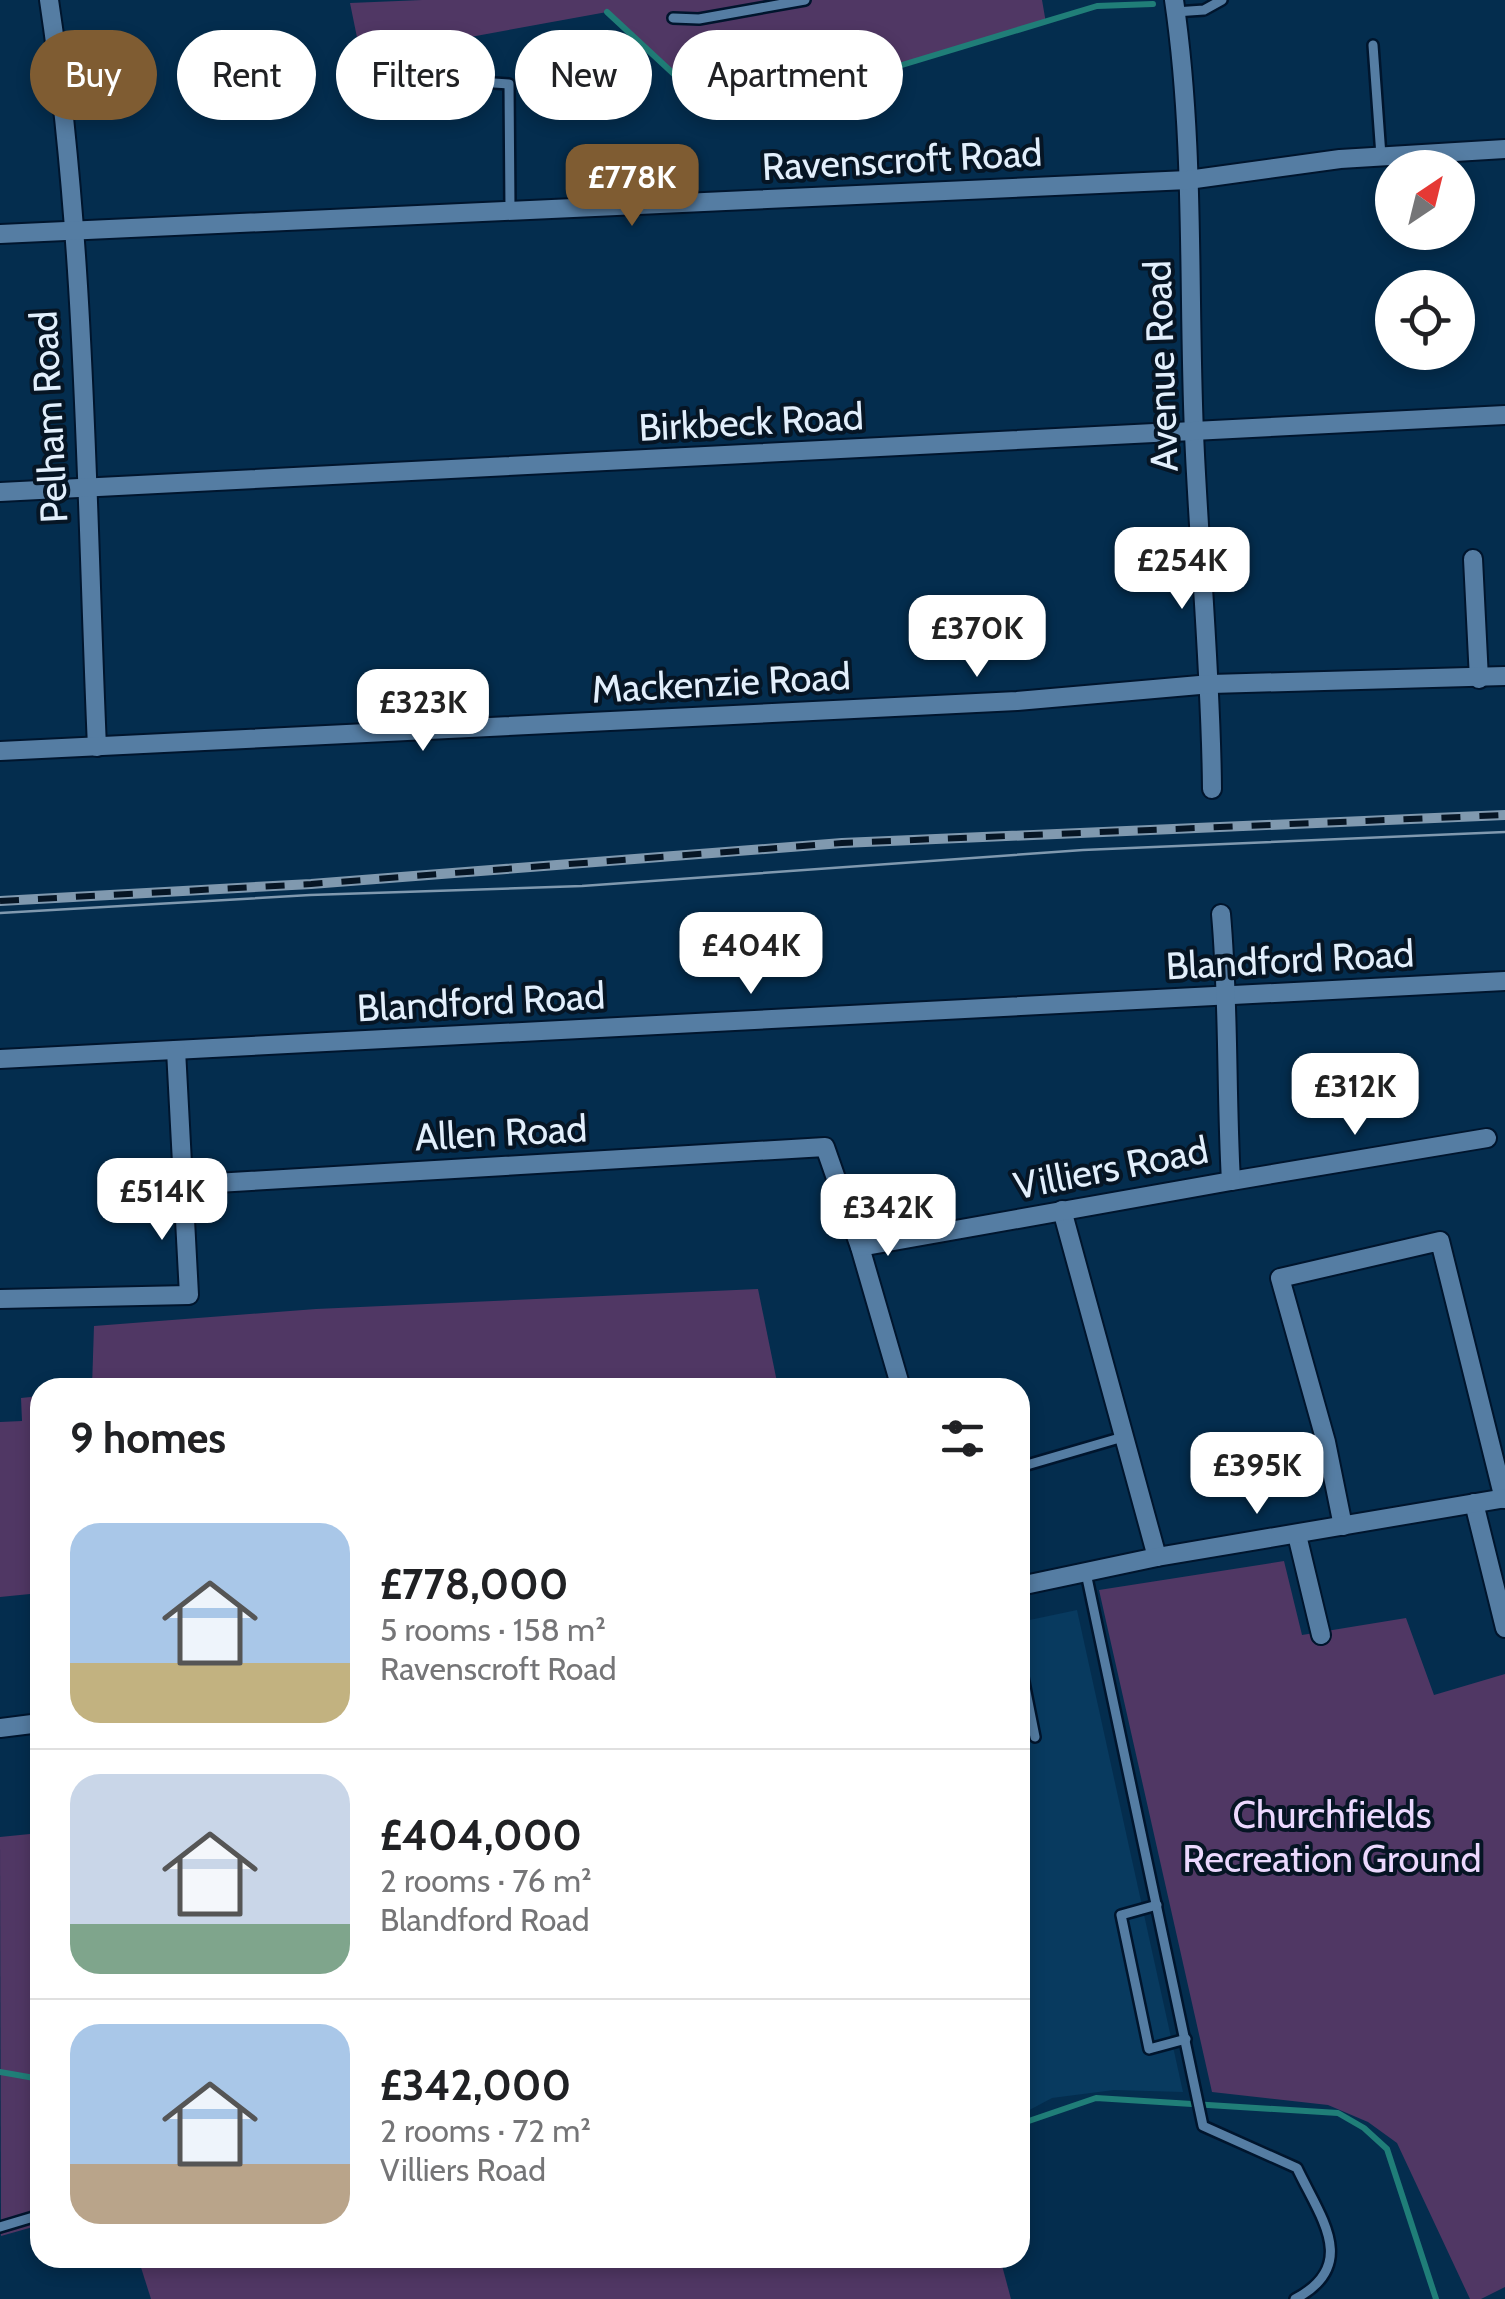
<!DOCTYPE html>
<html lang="en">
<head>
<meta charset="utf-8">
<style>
  :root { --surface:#fff; --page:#f6f6f6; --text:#202124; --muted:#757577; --line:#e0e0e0; --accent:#7f5c32 }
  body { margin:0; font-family:Cabin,sans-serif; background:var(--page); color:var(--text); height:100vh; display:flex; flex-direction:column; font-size:38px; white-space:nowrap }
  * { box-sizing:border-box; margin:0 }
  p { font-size:32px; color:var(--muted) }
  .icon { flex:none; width:55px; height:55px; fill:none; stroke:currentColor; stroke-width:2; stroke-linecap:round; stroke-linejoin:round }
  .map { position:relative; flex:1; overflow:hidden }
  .details { position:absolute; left:30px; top:1378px; width:1000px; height:890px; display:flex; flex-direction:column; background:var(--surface); border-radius:30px; box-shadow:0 5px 15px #0003 }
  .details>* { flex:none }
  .guide { position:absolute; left:30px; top:30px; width:1000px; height:90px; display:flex; gap:20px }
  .needle { width:65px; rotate:35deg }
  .controls { position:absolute; left:1375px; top:150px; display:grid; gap:20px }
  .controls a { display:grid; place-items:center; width:100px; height:100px; border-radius:50%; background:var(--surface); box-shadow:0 5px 15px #0003; font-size:50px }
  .price { position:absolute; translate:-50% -85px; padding:0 22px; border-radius:20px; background:#fff; color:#222; font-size:32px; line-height:65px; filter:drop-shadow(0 2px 5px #0008) }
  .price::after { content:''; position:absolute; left:50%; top:60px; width:30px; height:22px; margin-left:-15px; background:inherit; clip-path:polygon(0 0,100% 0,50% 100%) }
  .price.selected { background:var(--accent); color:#fff }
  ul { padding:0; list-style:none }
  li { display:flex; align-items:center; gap:30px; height:250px; padding:0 40px }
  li+li { border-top:2px solid var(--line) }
  li span { display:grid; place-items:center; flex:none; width:280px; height:200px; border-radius:30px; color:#555 }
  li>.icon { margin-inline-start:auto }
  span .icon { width:120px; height:120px; fill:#fffc; stroke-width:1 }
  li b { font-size:42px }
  h2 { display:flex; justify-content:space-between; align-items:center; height:120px; padding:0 40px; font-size:42px }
  .tag { padding:0 35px; border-radius:45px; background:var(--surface); box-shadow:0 5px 15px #0003; font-size:35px; line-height:90px }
  .tag.selected { background:var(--accent); color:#fff }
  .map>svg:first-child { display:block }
  .built { fill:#083a5f }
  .green { fill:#503764 }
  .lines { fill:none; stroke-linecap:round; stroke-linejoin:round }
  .stream { stroke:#207e78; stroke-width:6 }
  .lane-casing { stroke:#00152d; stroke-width:14 }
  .street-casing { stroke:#00152d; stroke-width:22 }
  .lane { stroke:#557da3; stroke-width:9 }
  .street { stroke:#557da3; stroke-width:18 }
  .tram { stroke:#8099af; stroke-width:2.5 }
  .rail-casing { stroke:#8099af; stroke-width:10 }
  .rail { stroke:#061524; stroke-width:6; stroke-dasharray:19; stroke-linecap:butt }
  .labels { text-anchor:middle; stroke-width:8; stroke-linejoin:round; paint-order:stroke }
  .street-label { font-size:38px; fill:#e2effc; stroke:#061524 }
  .park-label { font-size:38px; fill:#ecd8fe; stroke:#061524 }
</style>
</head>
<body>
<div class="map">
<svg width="1505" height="2299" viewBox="0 0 1505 2299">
  <rect width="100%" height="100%" fill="#042d4e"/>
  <polygon class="built" points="1077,1610 1183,2092 1114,2090 1052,2098 1020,2115 1020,1622"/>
  <g class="green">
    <polygon points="422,0 1042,0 1046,23 892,68 811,85 782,78 732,84 677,77 607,12 361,57 350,3"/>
    <polygon points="758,1289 778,1387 92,1387 94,1326 316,1309"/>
    <polygon points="40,1396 40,1593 0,1597 0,1422 22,1421 21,1398"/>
    <polygon points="1284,1561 1302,1635 1406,1618 1434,1695 1505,1674 1505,2287 1481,2299 1470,2299 1397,2143 1368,2122 1328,2105 1212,2092 1099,1590"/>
    <polygon points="40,1833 40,2225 1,2236 0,1837"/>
    <polygon points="138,2258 1000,2258 1011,2299 151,2299"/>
  </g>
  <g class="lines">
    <g class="stream">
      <polyline points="607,12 677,77 732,84 782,78 811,85 892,68 1097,6 1153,4"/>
      <polyline points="0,2072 40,2079"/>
      <polyline points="1020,2124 1096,2098 1338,2113 1364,2128 1387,2149 1436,2299"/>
    </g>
    <g class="lane-casing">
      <g id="lane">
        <polyline points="1175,12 1204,10 1222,0"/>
        <polyline points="673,18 699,19 805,0"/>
        <polyline points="1373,45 1381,156"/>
        <polyline points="494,83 509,84 510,210"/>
        <polyline points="1020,1467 1123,1437"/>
        <path d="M1086 1573 1203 2126 1297 2168C1320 2217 1360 2265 1295 2299"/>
        <polyline points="1020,1662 1035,1737"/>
        <polyline points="1157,1905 1121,1915 1149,2049 1186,2039"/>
        <polyline points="0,2227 40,2215"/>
      </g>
    </g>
    <g class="street-casing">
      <g id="street">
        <path d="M49 0C86 246 86 498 97 747"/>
        <path d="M1174 0C1195 142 1188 289 1194 433 1199 552 1211 670 1212 789"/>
        <polyline points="0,234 1188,180 1340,159 1505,149"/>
        <polyline points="0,492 1505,415"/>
        <polyline points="1473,559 1479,679"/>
        <polyline points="0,751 1017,701 1211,684 1505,676"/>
        <polyline points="0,1059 1505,981"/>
        <polyline points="1231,1181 1487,1138"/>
        <polyline points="182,1185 825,1147 860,1247 901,1388"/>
        <polyline points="1062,1210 1157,1557"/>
        <path d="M860 1247 1231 1181C1226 1092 1229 1003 1221 914"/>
        <polyline points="0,1299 189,1295 176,1050"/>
        <polyline points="1474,1503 1505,1628"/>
        <polyline points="1343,1526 1326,1442 1280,1278 1440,1241 1504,1499"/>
        <polyline points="1297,1535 1321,1635"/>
        <polyline points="1020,1586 1157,1557 1505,1498"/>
        <polyline points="0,1728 40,1723"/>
      </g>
    </g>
    <use href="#lane" class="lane"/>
    <use href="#street" class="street"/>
    <polyline class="tram" points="0,913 310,895 582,886 1083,850 1505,832"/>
    <g class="rail-casing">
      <polyline id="rail" points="0,901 311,884 842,843 1505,815"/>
    </g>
    <use href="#rail" class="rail"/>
  </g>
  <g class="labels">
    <g class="street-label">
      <text transform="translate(902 160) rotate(-3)" y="13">Ravenscroft Road</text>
      <text transform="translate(1161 366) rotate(-92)" y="13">Avenue Road</text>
      <text transform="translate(49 417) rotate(-93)" y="13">Pelham Road</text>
      <text transform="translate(751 422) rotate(-3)" y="13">Birkbeck Road</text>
      <text transform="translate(721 683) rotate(-3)" y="13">Mackenzie Road</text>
      <text transform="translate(1290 960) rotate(-3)" y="13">Blandford Road</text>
      <text transform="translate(481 1002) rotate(-3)" y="13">Blandford Road</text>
      <text transform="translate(501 1133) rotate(-3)" y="13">Allen Road</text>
      <text transform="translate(1111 1168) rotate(-11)" y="13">Villiers Road</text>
    </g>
    <g class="park-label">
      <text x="1332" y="1828">Churchfields<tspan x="1332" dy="44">Recreation Ground</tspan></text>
    </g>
  </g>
</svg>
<div class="controls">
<a><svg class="needle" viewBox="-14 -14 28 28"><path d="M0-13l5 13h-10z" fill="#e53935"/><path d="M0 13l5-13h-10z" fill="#757577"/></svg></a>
<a><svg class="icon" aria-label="locate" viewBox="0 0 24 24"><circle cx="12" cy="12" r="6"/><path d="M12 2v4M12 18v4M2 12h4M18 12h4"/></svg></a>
</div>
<b class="price selected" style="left:632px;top:229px">£778K</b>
<b class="price" style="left:1182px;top:612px">£254K</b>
<b class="price" style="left:977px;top:680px">£370K</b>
<b class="price" style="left:423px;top:754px">£323K</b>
<b class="price" style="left:751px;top:997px">£404K</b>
<b class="price" style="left:1355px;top:1138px">£312K</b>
<b class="price" style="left:162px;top:1243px">£514K</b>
<b class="price" style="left:888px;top:1259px">£342K</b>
<b class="price" style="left:1257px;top:1517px">£395K</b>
<div class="guide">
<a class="tag selected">Buy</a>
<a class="tag">Rent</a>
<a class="tag">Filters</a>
<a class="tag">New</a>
<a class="tag">Apartment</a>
</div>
<section class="details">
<h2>9 homes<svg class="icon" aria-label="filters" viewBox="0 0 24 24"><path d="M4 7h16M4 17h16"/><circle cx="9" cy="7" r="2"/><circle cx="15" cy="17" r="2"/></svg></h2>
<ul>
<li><span style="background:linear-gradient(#a9c7e8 70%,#c2b280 0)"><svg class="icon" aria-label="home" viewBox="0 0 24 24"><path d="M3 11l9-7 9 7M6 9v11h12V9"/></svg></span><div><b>£778,000</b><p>5 rooms · 158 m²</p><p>Ravenscroft Road</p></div></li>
<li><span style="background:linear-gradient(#c9d6e8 75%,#7fa58c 0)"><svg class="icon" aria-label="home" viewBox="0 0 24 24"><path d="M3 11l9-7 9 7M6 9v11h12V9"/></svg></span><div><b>£404,000</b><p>2 rooms · 76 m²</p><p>Blandford Road</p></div></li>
<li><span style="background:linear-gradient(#a9c7e8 70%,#b9a48a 0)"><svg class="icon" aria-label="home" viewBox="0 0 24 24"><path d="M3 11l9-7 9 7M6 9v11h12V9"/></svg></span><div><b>£342,000</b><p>2 rooms · 72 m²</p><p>Villiers Road</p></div></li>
</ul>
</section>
</div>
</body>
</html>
